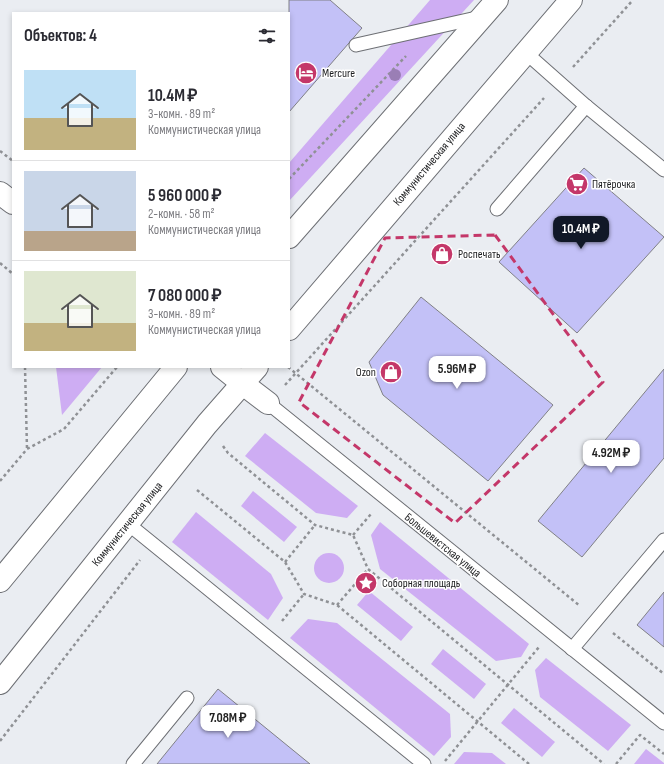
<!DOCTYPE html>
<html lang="ru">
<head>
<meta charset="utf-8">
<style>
  :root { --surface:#fff; --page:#f2f2f3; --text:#2b2b33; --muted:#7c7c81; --line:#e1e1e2; --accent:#111827 }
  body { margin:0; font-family:"Sofia Sans Condensed",sans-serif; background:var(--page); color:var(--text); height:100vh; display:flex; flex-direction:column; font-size:15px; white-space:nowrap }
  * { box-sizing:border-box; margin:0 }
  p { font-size:13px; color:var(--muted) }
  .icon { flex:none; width:22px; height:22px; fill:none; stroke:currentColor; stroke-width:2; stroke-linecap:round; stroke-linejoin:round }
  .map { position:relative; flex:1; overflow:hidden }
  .sheet { position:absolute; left:12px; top:12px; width:278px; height:356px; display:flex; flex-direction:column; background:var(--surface); border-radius:0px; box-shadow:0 2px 6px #0003 }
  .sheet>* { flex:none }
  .price { position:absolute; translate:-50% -34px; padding:0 9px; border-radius:8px; background:#fff; color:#222; font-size:13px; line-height:26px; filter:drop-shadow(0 1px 2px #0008) }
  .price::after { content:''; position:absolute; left:50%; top:24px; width:12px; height:9px; margin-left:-6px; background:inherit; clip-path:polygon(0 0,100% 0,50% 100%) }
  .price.current { background:var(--accent); color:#fff }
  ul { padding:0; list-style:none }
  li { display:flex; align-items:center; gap:12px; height:100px; padding:0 12px }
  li+li { border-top:1px solid var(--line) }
  li span { display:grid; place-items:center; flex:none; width:112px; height:80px; border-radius:0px; color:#555 }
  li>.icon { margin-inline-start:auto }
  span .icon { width:48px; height:48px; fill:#fffc; stroke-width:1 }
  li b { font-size:17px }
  h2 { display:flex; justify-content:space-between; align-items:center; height:48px; padding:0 12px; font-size:17px }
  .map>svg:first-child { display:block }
  .green { fill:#ceadf3 }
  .building { fill:#c3c1f7; stroke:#808086 }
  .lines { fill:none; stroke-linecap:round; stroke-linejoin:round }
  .service-casing { stroke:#6d6f74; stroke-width:15 }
  .minor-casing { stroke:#6d6f74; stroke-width:24 }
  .primary-casing { stroke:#6d6f74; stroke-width:24 }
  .path { stroke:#8f9195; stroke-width:2.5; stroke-dasharray:3 3; stroke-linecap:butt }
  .service { stroke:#fff; stroke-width:13 }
  .minor { stroke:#fff; stroke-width:22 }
  .primary { stroke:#fff; stroke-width:22 }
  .tree { fill:#9a7eb5 }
  .marked { fill:none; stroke:#c43769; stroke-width:3; stroke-dasharray:8 5; stroke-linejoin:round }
  .labels { text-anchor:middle; stroke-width:3; stroke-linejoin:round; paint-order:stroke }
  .poi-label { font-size:12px; fill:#1d1e20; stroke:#fff; text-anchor:start }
  .street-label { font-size:12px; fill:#1d1e20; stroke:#fff }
</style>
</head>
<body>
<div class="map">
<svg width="664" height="764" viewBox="0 0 664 764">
  <rect width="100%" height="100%" fill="#eaedf2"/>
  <g class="green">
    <polygon points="430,0 474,0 289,201 289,163"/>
    <polygon points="56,367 102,367 62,415"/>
    <polygon points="265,433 358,506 347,518 316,513 245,456"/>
    <polygon points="253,491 297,527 284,542 241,506"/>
    <polygon points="196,512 271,574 283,598 268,620 172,542"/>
    <polygon points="380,522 529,644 521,657 496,661 380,569 371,535"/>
    <circle cx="329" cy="568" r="15"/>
    <polygon points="369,591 413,627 401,641 357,605"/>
    <polygon points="308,619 337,623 450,714 451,737 434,756 290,638"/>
    <polygon points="443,649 486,684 474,699 431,664"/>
    <polygon points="546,658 631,725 608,751 540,697 535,670"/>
    <polygon points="514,708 555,742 542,757 501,723"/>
    <polygon points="646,749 664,763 664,764 634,764"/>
    <polygon points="464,752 492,753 506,764 454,764"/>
  </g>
  <g class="building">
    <polygon points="289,0 330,0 362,28 289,112"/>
    <polygon points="584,168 664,237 577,333 499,262"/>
    <polygon points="421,297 553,405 488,481 383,395 369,362"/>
    <polygon points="664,369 664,458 582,557 538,521"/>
    <polygon points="664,592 664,647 637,625"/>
    <polygon points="218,689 310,764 157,764"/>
  </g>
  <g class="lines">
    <g class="service-casing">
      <g id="service">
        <polyline points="356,45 481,17"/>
        <polyline points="525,52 586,106 664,170"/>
        <polyline points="497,209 586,106"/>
        <polyline points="268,403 664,723"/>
        <polyline points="127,523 424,764"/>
        <polyline points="572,649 664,540"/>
        <polyline points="133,764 187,698"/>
      </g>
    </g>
    <g class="minor-casing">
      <g id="minor">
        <polyline points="0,193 13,203"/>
        <polyline points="243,384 268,403"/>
      </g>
    </g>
    <g class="primary-casing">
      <g id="primary">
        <polyline points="289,237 497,0"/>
        <polyline points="289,329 571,0"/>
        <polyline points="222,367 243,384"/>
        <polyline points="0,581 176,367"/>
        <polyline points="0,683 207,424 257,367"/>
      </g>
    </g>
    <g class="path">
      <polyline points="573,67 633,0"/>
      <polyline points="0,151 13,161"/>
      <polyline points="289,179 406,56"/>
      <polyline points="0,263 13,274"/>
      <polyline points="25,367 27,449"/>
      <polyline points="288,367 580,606"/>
      <polyline points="285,385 544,98"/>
      <polyline points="223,446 228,453 315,525 353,535 368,569 604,764"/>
      <polyline points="0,481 27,449 64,429 117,367"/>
      <polyline points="197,490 285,562 304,594 337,605 529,764"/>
      <polyline points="353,535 371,514"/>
      <polyline points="285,562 315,525"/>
      <polyline points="337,605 368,569"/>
      <polyline points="282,621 304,594"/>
      <polyline points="613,633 664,674"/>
      <polyline points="0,741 140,560"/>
      <polyline points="445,761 539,647"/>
      <polyline points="616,764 640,735 664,754"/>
    </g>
    <use href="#service" class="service"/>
    <use href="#minor" class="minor"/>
    <use href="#primary" class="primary"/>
  </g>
  <circle class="tree" cx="395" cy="75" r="6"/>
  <path class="marked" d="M495 235 603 382 455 523 299 402 385 238Z"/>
  <defs>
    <g id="hotel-disc" transform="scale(1.15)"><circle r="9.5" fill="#c43769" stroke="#fff"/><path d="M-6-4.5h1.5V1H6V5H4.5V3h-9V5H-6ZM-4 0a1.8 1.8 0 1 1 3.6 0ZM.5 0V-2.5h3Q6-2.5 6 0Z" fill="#fff"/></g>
    <g id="supermarket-disc" transform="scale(1.15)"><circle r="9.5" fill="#c43769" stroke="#fff"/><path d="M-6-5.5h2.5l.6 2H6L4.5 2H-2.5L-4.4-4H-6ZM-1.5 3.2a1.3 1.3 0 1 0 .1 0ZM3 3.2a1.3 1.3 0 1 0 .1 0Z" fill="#fff"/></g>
    <g id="shop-disc" transform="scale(1.15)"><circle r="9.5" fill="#c43769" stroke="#fff"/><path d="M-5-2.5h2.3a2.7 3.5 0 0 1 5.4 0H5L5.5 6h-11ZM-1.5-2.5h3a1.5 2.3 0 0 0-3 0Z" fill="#fff"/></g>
    <g id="sight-disc" transform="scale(1.15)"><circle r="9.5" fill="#c43769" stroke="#fff"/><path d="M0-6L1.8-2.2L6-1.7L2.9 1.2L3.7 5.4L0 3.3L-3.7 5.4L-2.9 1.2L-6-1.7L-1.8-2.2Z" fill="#fff"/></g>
  </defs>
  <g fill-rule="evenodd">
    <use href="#hotel-disc" x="306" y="73"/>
    <use href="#supermarket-disc" x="577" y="184"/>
    <use href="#shop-disc" x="442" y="254"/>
    <use href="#shop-disc" x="391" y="372"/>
    <use href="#sight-disc" x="366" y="583"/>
  </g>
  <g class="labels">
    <g class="poi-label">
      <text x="322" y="77">Mercure</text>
      <text x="592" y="188">Пятёрочка</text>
      <text x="458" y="258">Роспечать</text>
      <text x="376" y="376" text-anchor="end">Ozon</text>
      <text x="382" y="587">Соборная площадь</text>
    </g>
    <g class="street-label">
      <text transform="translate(429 164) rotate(-50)" y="4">Коммунистическая улица</text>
      <text transform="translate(127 524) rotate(-51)" y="4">Коммунистическая улица</text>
      <text transform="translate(443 545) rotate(39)" y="4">Большевистская улица</text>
    </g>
  </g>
</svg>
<b class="price current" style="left:581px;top:250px">10.4M ₽</b>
<b class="price" style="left:457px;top:390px">5.96M ₽</b>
<b class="price" style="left:611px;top:474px">4.92M ₽</b>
<b class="price" style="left:228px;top:739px">7.08M ₽</b>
<section class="sheet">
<h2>Объектов: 4<svg class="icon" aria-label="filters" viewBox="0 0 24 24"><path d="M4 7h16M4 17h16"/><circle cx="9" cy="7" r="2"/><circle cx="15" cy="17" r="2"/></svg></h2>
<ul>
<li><span style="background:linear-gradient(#bfe0f5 60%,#c2b280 0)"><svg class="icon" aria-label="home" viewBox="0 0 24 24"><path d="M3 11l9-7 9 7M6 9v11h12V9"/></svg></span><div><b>10.4M ₽</b><p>3-комн. · 89 m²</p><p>Коммунистическая улица</p></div></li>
<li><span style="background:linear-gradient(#c9d6e8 75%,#b9a48a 0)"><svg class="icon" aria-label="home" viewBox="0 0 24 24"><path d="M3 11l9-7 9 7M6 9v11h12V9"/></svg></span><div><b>5 960 000 ₽</b><p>2-комн. · 58 m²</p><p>Коммунистическая улица</p></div></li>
<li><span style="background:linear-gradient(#dfe7d0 65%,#c2b280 0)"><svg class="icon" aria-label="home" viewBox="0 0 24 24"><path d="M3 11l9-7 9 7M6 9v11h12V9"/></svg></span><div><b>7 080 000 ₽</b><p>3-комн. · 89 m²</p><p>Коммунистическая улица</p></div></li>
</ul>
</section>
</div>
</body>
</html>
